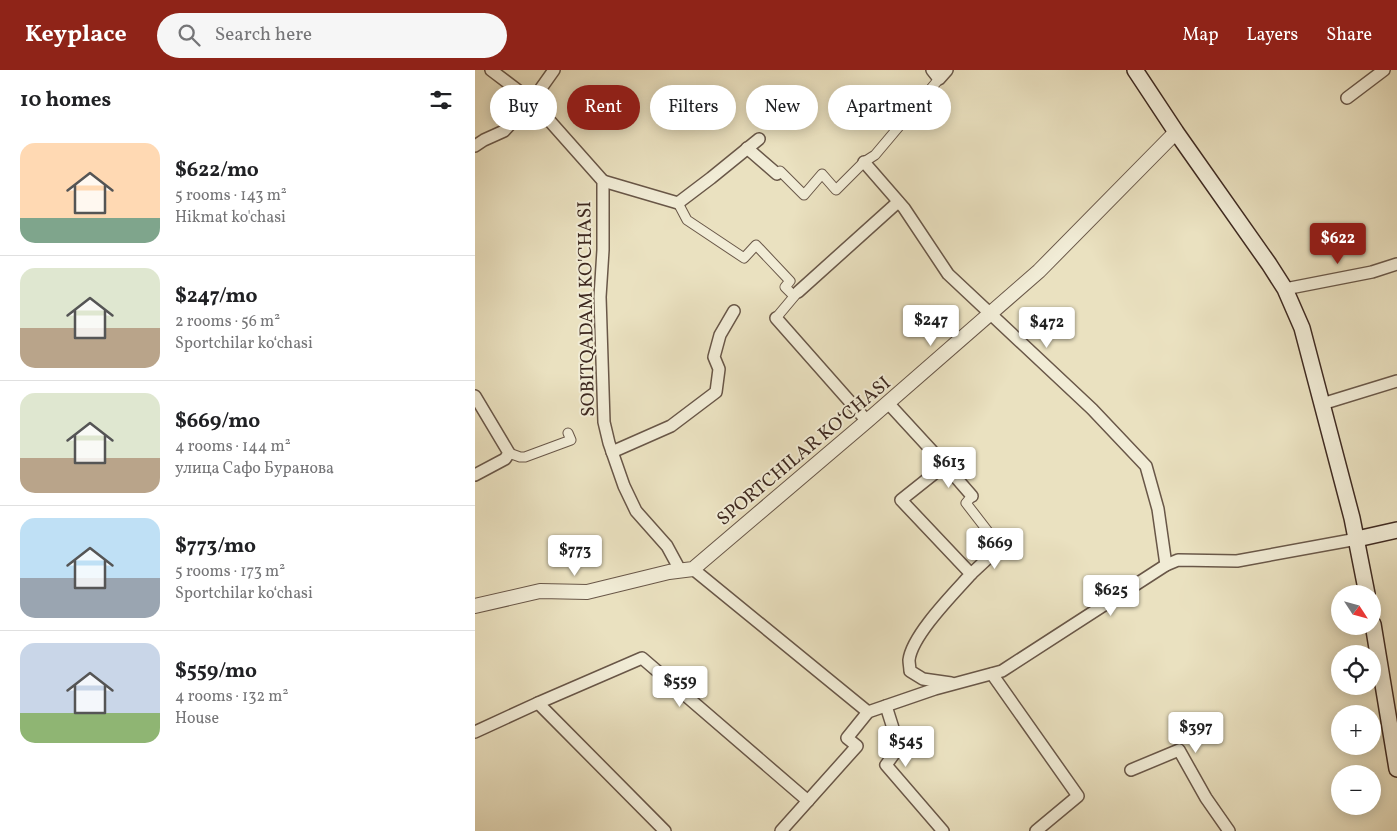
<!DOCTYPE html>
<html lang="en">
<head>
<meta charset="utf-8">
<style>
  :root { --surface:#fff; --page:#f6f6f6; --text:#202124; --muted:#757577; --line:#e0e0e0; --accent:#8f2418 }
  body { margin:0; font-family:Vollkorn,serif; background:var(--page); color:var(--text); height:100vh; display:flex; flex-direction:column; font-size:19px; white-space:nowrap }
  * { box-sizing:border-box; margin:0 }
  p { font-size:16px; color:var(--muted) }
  .icon { flex:none; width:28px; height:28px; fill:none; stroke:currentColor; stroke-width:2; stroke-linecap:round; stroke-linejoin:round }
  .map { position:relative; flex:1; overflow:hidden }
  .panel { display:flex; flex-direction:column; background:var(--surface); width:475px }
  .panel>* { flex:none }
  .banner { position:absolute; left:15px; top:15px; width:475px; height:45px; display:flex; gap:10px }
  .needle { width:32px; rotate:126deg }
  .buttons { position:absolute; left:856px; top:515px; display:grid; gap:10px }
  .buttons a { display:grid; place-items:center; width:50px; height:50px; border-radius:50%; background:var(--surface); box-shadow:0 2px 12px #0003; font-size:25px }
  .price { position:absolute; translate:-50% -42px; padding:0 11px; border-radius:5px; background:#fff; color:#222; font-size:16px; line-height:32px; filter:drop-shadow(0 1px 2px #0008) }
  .price::after { content:''; position:absolute; left:50%; top:30px; width:15px; height:11px; margin-left:-8px; background:inherit; clip-path:polygon(0 0,100% 0,50% 100%) }
  .price.selected { background:var(--accent); color:#fff }
  ul { padding:0; list-style:none }
  li { display:flex; align-items:center; gap:15px; height:125px; padding:0 20px }
  li+li { border-top:1px solid var(--line) }
  li span { display:grid; place-items:center; flex:none; width:140px; height:100px; border-radius:15px; color:#555 }
  li>.icon { margin-inline-start:auto }
  span .icon { width:60px; height:60px; fill:#fffc; stroke-width:1 }
  li b { font-size:21px }
  h2 { display:flex; justify-content:space-between; align-items:center; height:60px; padding:0 20px; font-size:21px }
  .tag { padding:0 18px; border-radius:22px; background:var(--surface); box-shadow:0 2px 12px #0003; font-size:18px; line-height:45px }
  .tag.selected { background:var(--accent); color:#fff }
  header { display:flex; align-items:center; gap:30px; box-sizing:border-box; height:70px; padding:0 25px; background:var(--accent); color:#fff }
  header strong { font-size:24px }
  nav { display:flex; gap:28px; margin-inline-start:auto; font-size:18px }
  .search { width:350px; height:45px; background:var(--page); display:flex; align-items:center; gap:12px; box-sizing:border-box; padding:0 18px; border-radius:28px; color:var(--muted); font-size:19px }
  main { display:flex; flex:1; min-height:0 }
  .map>svg:first-child { display:block }
  .lines { fill:none; stroke-linecap:round; stroke-linejoin:round }
  .pedestrian-casing { stroke:#695748; stroke-width:11 }
  .minor-casing { stroke:#695748; stroke-width:14 }
  .tertiary-casing { stroke:#695748; stroke-width:16 }
  .secondary-casing { stroke:#3e2920; stroke-width:18 }
  .pedestrian { stroke:#f1ecd6; stroke-width:9 }
  .minor { stroke:#f1ecd6; stroke-width:11 }
  .tertiary { stroke:#f1ecd6; stroke-width:14 }
  .secondary { stroke:#f1ecd6; stroke-width:15 }
  .labels { text-anchor:middle; stroke-width:4; stroke-linejoin:round; paint-order:stroke }
  .street-label { font-size:19px; fill:#3e2920; stroke:#f1ecd6 }
</style>
</head>
<body>
<header>
<strong>Keyplace</strong>
<div class="search"><svg class="icon" aria-label="search" viewBox="0 0 24 24"><circle cx="10" cy="10" r="6"/><path d="M15 15l6 6"/></svg>Search here</div>
<nav><a>Map</a><a>Layers</a><a>Share</a></nav>
</header>
<main>
<section class="panel">
<h2>10 homes<svg class="icon" aria-label="filters" viewBox="0 0 24 24"><path d="M4 7h16M4 17h16"/><circle cx="9" cy="7" r="2"/><circle cx="15" cy="17" r="2"/></svg></h2>
<ul>
<li><span style="background:linear-gradient(#ffd9b3 75%,#7fa58c 0)"><svg class="icon" aria-label="home" viewBox="0 0 24 24"><path d="M3 11l9-7 9 7M6 9v11h12V9"/></svg></span><div><b>$622/mo</b><p>5 rooms · 143 m²</p><p>Hikmat ko'chasi</p></div></li>
<li><span style="background:linear-gradient(#dfe7d0 60%,#b9a48a 0)"><svg class="icon" aria-label="home" viewBox="0 0 24 24"><path d="M3 11l9-7 9 7M6 9v11h12V9"/></svg></span><div><b>$247/mo</b><p>2 rooms · 56 m²</p><p>Sportchilar ko‘chasi</p></div></li>
<li><span style="background:linear-gradient(#dfe7d0 65%,#b9a48a 0)"><svg class="icon" aria-label="home" viewBox="0 0 24 24"><path d="M3 11l9-7 9 7M6 9v11h12V9"/></svg></span><div><b>$669/mo</b><p>4 rooms · 144 m²</p><p>улица Сафо Буранова</p></div></li>
<li><span style="background:linear-gradient(#bfe0f5 60%,#9aa5b1 0)"><svg class="icon" aria-label="home" viewBox="0 0 24 24"><path d="M3 11l9-7 9 7M6 9v11h12V9"/></svg></span><div><b>$773/mo</b><p>5 rooms · 173 m²</p><p>Sportchilar ko‘chasi</p></div></li>
<li><span style="background:linear-gradient(#c9d6e8 70%,#8fb573 0)"><svg class="icon" aria-label="home" viewBox="0 0 24 24"><path d="M3 11l9-7 9 7M6 9v11h12V9"/></svg></span><div><b>$559/mo</b><p>4 rooms · 132 m²</p><p>House</p></div></li>
</ul>
</section>
<div class="map">
<svg width="922" height="761" viewBox="0 0 922 761">
  <rect width="100%" height="100%" fill="#eae1c0"/>
  <filter id="stains"><feTurbulence type="fractalNoise" baseFrequency=".004" numOctaves="4"/><feColorMatrix values="0 0 0 0 .2 0 0 0 0 .09 0 0 0 0 .02 0 0 0 .5 -.17"/></filter>
  <radialGradient id="worn" r=".72"><stop offset=".6" stop-color="#630" stop-opacity="0"/><stop offset="1" stop-color="#630" stop-opacity=".3"/></radialGradient>
  <g class="lines">
    <g class="pedestrian-casing">
      <g id="pedestrian">
        <polyline points="302,104 305,101 329,125 347,104 361,120 389,92 400,85 464,9"/>
        <polyline points="203,133 212,150 269,188 281,175 315,211 310,217 319,226"/>
        <polyline points="301,248 322,223"/>
        <polyline points="34,383 45,387 50,387 96,370 93,363"/>
        <polyline points="497,426 491,433 525,477"/>
      </g>
    </g>
    <g class="minor-casing">
      <g id="minor">
        <polyline points="16,0 57,31 128,111 128,180 125,227 129,352 134,373 149,416 161,441 192,476 205,500"/>
        <polyline points="457,0 464,9 472,0"/>
        <polyline points="872,28 909,0"/>
        <polyline points="0,76 9,70 29,61 57,31 79,0"/>
        <polyline points="272,78 302,104"/>
        <polyline points="389,92 429,138 473,204 617,339 671,396 683,439 691,495"/>
        <polyline points="128,111 203,133 236,108 284,69"/>
        <polyline points="810,219 897,202 922,194"/>
        <polyline points="323,222 423,132"/>
        <polyline points="301,248 392,351"/>
        <polyline points="0,326 34,383 30,389 0,405"/>
        <path d="M413 333 470 395 426 430 496 504C479 523 437 565 434 590 434 593 435 598 435 601L448 609 476 613"/>
        <polyline points="847,334 922,311"/>
        <polyline points="137,382 196,356 241,322 244,299 239,287 245,265 259,241"/>
        <polyline points="470,395 497,426"/>
        <polyline points="218,499 393,642"/>
        <polyline points="496,504 525,477"/>
        <polyline points="517,604 603,726 561,761"/>
        <polyline points="63,633 167,588 333,731"/>
        <polyline points="411,636 424,677 411,695 468,761"/>
        <polyline points="0,662 63,633 190,761"/>
        <polyline points="656,700 704,680 731,728 754,761"/>
        <polyline points="306,761 382,676 372,668 393,642 460,619 527,601 691,495 703,490 762,491 882,469"/>
      </g>
    </g>
    <g class="tertiary-casing">
      <polyline id="tertiary" points="0,536 65,521 112,522 194,502 218,499 392,351 564,201 701,62"/>
    </g>
    <g class="secondary-casing">
      <g id="secondary">
        <polyline points="660,0 701,62 794,194 810,219 827,258 877,448 892,524"/>
        <polyline points="882,469 922,460"/>
        <polyline points="898,554 922,699"/>
      </g>
    </g>
    <use href="#pedestrian" class="pedestrian"/>
    <use href="#minor" class="minor"/>
    <use href="#tertiary" class="tertiary"/>
    <use href="#secondary" class="secondary"/>
  </g>
  <g class="labels">
    <g class="street-label">
      <text transform="translate(110 239) rotate(-91)" y="7">SOBITQADAM KO'CHASI</text>
      <text transform="translate(328 380) rotate(-40)" y="7">SPORTCHILAR KO‘CHASI</text>
    </g>
  </g>
  <rect width="100%" height="100%" filter="url(#stains)"/>
  <rect width="100%" height="100%" fill="url(#worn)"/>
</svg>
<div class="buttons">
<a><svg class="needle" viewBox="-14 -14 28 28"><path d="M0-13l5 13h-10z" fill="#e53935"/><path d="M0 13l5-13h-10z" fill="#757577"/></svg></a>
<a><svg class="icon" aria-label="locate" viewBox="0 0 24 24"><circle cx="12" cy="12" r="6"/><path d="M12 2v4M12 18v4M2 12h4M18 12h4"/></svg></a>
<a>+</a>
<a>−</a>
</div>
<b class="price selected" style="left:863px;top:195px">$622</b>
<b class="price" style="left:456px;top:277px">$247</b>
<b class="price" style="left:572px;top:279px">$472</b>
<b class="price" style="left:474px;top:419px">$613</b>
<b class="price" style="left:520px;top:500px">$669</b>
<b class="price" style="left:100px;top:507px">$773</b>
<b class="price" style="left:636px;top:547px">$625</b>
<b class="price" style="left:205px;top:638px">$559</b>
<b class="price" style="left:721px;top:684px">$397</b>
<b class="price" style="left:431px;top:698px">$545</b>
<div class="banner">
<a class="tag">Buy</a>
<a class="tag selected">Rent</a>
<a class="tag">Filters</a>
<a class="tag">New</a>
<a class="tag">Apartment</a>
</div>
</div>
</main>
</body>
</html>
